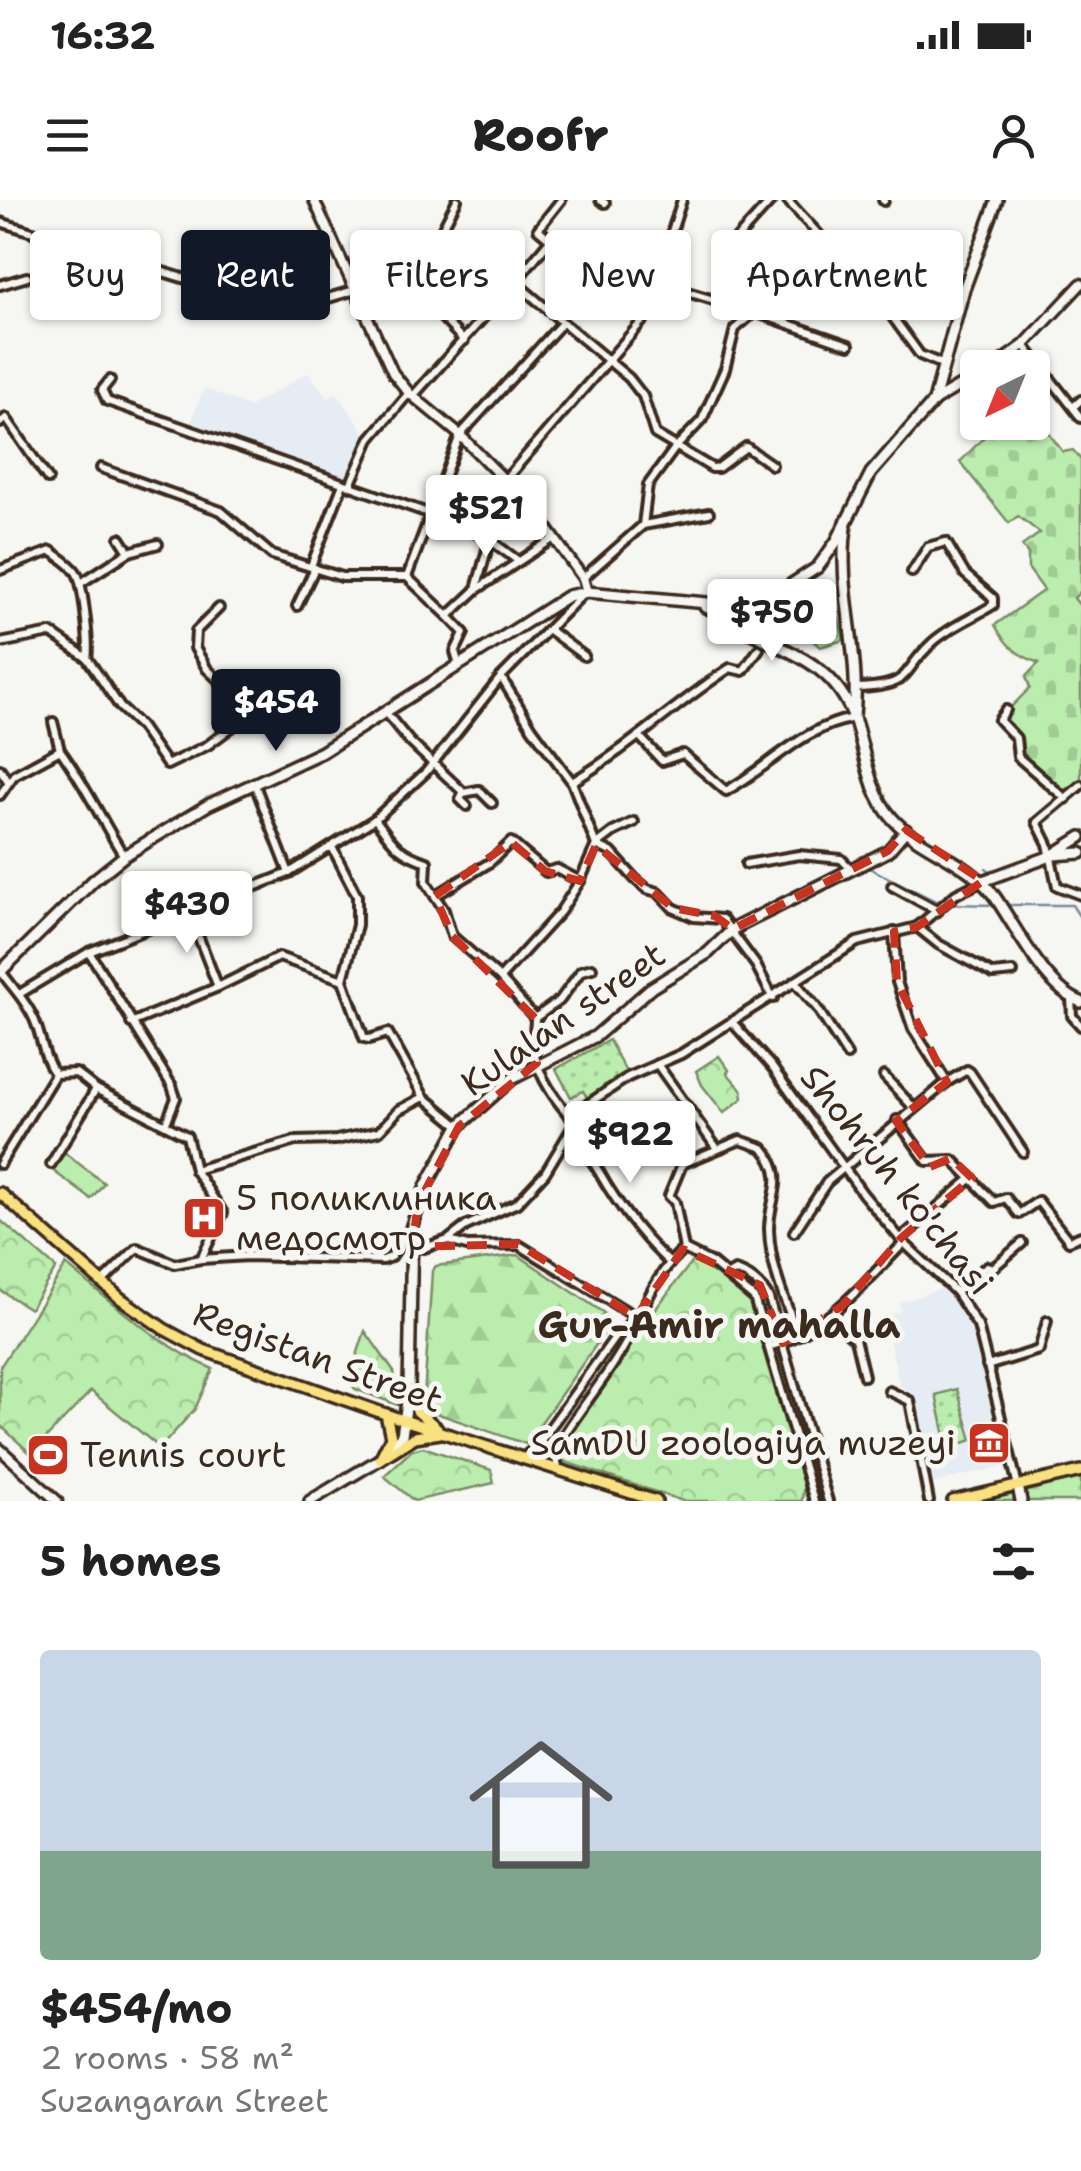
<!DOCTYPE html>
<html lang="en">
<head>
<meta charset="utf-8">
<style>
  :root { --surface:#fff; --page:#f2f2f2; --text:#222; --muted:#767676; --accent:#111827 }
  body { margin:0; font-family:"Shantell Sans",sans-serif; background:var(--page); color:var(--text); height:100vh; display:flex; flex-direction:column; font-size:38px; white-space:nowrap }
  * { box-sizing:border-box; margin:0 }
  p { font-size:32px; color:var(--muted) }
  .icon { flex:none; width:55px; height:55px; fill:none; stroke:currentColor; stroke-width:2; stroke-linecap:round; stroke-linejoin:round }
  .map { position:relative; height:1301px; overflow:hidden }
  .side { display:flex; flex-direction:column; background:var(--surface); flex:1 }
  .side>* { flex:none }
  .banner { position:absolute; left:30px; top:30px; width:1022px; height:90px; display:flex; gap:20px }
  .needle { width:65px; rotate:223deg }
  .tools { position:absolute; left:960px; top:150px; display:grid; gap:20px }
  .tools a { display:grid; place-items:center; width:90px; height:90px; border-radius:10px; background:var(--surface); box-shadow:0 2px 8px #0004; font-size:50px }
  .price { position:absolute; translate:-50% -85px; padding:0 22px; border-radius:10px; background:#fff; color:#222; font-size:32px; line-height:65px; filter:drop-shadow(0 2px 5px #0008) }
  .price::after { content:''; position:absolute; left:50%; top:60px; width:30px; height:22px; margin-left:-15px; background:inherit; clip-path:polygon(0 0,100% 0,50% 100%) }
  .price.selected { background:var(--accent); color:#fff }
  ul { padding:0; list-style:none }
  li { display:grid; align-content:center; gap:20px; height:530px; padding:0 40px }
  li span { display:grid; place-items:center; height:310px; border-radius:10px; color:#555 }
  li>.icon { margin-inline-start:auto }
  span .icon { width:180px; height:180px; fill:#fffc; stroke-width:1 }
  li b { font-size:42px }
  h2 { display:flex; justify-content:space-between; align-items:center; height:120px; padding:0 40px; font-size:42px }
  .tag { padding:0 35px; border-radius:10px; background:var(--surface); box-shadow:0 2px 8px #0004; font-size:35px; line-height:90px }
  .tag.selected { background:var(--accent); color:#fff }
  .status { display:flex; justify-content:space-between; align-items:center; height:70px; padding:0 50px; background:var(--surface); direction:ltr }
  .status svg { height:28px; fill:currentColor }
  header { display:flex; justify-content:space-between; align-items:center; height:130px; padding:0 40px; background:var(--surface); font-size:45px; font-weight:800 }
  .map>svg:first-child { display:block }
  .built { fill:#e6ecf4 }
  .grass { fill:url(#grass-dots); stroke:#7a8c66; stroke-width:2.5 }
  .forest { fill:url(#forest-firs); stroke:#7a8c66; stroke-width:2.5 }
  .cemetery { fill:url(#cemetery-stones); stroke:#7a8c66; stroke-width:2.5 }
  .park { fill:url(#park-crowns); stroke:#7a8c66; stroke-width:2.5 }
  .pitch { fill:#baedae; stroke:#7a8c66; stroke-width:2.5 }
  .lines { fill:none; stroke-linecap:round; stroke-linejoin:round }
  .stream { stroke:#7b8b98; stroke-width:2.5 }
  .minor-casing { stroke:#3b2a1e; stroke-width:14 }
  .tertiary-casing { stroke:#3b2a1e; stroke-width:15 }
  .secondary-casing { stroke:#3b2a1e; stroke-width:16 }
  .primary-casing { stroke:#3b2a1e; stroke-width:16 }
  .minor { stroke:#f6f6f2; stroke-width:6 }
  .tertiary { stroke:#f6f6f2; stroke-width:8 }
  .secondary { stroke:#f6f6f2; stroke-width:9 }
  .primary { stroke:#fae180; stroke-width:9 }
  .marked { fill:none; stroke:#c8321e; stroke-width:8; stroke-dasharray:20 12; stroke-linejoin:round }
  .labels { text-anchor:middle; stroke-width:10; stroke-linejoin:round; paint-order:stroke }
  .street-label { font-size:35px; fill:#3b2a1e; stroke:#f6f6f2 }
  .poi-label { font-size:35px; fill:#3b2a1e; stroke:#f6f6f2; text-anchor:start }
  .neighbourhood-label { font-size:38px; font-weight:bold; fill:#3b2a1e; stroke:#f6f6f2 }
</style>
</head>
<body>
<div class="status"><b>16:32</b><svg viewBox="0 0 49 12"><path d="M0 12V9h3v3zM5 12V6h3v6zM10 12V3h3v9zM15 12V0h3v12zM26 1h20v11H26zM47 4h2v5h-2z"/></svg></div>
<header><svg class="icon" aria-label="menu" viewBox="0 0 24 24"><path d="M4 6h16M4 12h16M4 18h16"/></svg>Roofr<svg class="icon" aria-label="person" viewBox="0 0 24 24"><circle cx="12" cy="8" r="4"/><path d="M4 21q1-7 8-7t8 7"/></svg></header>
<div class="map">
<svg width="1081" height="1301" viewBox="0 0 1081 1301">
  <defs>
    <pattern id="grass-dots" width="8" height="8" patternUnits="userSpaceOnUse" patternTransform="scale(2.5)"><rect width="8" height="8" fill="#baedae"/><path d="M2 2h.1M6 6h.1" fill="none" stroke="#a1cb95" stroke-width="1.8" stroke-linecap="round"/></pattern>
    <pattern id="forest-firs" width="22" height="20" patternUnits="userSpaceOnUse" patternTransform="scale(2.5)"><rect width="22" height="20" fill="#baedae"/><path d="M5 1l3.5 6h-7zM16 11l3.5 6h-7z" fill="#a1cb95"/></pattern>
    <pattern id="cemetery-stones" width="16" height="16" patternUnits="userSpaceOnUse" patternTransform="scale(2.5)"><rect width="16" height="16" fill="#baedae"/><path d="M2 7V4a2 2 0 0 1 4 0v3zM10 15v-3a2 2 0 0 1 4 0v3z" fill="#a1cb95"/></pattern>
    <pattern id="park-crowns" width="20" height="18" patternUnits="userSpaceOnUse" patternTransform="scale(2.5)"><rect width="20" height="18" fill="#baedae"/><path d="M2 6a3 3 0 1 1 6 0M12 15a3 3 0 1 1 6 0" fill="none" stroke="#a1cb95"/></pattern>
  </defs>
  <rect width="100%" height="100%" fill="#f6f6f2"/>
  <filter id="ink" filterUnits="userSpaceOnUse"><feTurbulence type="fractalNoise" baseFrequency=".01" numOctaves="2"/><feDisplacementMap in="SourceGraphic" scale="20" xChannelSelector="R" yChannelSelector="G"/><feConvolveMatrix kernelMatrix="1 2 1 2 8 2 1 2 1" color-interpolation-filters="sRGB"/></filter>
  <g filter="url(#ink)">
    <g class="built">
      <polygon points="308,173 328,198 337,193 366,235 347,284 189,228 204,188 249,207"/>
      <polygon points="946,1087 972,1124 1004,1266 933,1283 912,1193 900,1186 884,1116 901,1111 899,1103"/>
    </g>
    <g class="grass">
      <polygon points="609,840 627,874 588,899 583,891 571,897 556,869"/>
      <polygon points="957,1189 972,1240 954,1246 955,1251 948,1253 945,1243 934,1240 945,1236 936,1195"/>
    </g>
    <g class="forest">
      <polygon points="518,1055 604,1113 599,1121 603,1135 526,1244 427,1210 424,1199 432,1071 436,1066"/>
      <polygon points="1081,1278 1081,1301 983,1301"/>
    </g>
    <path class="cemetery" d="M1033 212 1063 252 1073 250 1081 260V391L1074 398 1081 407V580L1059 594 1018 558 1020 538 1000 518 1030 488 1026 476 1039 463C1017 455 1006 446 995 425L1044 390 1028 368V354L1022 346 1040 333 1018 316 1009 323 960 262 984 237 975 226 980 223 1032 222Z"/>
    <g class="park">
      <polygon points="830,384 844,440 820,447 772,404"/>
      <polygon points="719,856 729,870 727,873 742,890 743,898 724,913 702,885 696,871"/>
      <polygon points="0,1020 56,1068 30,1109 0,1090"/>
      <path d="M694 1059 749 1097 804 1281 802 1301H683L562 1261C582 1196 652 1115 694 1059Z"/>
      <path d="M66 1065C113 1103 157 1144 213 1169L195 1209 160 1248 91 1191 31 1254 0 1225V1167Z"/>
      <polygon points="365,1131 394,1172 398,1205 355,1189 349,1180"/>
      <polygon points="423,1247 491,1270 494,1283 414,1301 384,1276 412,1250"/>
    </g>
    <polygon class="pitch" points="65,953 104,983 91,999 52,970"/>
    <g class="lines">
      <g class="stream">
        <polyline points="986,668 990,671"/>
        <polyline points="950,704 994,705"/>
        <polyline points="1010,705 1072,705 1081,719"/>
        <polyline points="779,711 869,668 942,704"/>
        <polyline points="712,755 754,723"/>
        <polyline points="545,869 597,842 658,789 680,775"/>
        <polyline points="534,875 536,874"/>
      </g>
      <g class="minor-casing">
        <g id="minor">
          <polyline points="561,0 538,29 644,119"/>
          <polyline points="600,0 605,3"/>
          <polyline points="787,0 886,108 920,155 944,165"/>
          <polyline points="883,0 884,1"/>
          <polyline points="0,22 277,107 308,104 355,90"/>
          <polyline points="550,40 515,82 629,178 643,196 655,234 712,268 718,268 746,247 772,265"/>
          <polyline points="408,62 423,97 464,141"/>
          <polyline points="351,83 421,57 433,47 457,0"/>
          <polyline points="657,83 754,112 849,145"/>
          <polyline points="0,85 27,77"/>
          <polyline points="717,101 731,45 772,0"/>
          <polyline points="886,108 899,97 909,66"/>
          <polyline points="1024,145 1081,218"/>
          <polyline points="110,180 102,190 107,201 431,314 486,337 517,360"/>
          <polyline points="413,196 515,82"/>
          <polyline points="1073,207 1081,200"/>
          <polyline points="0,223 6,218 48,279"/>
          <polyline points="101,268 221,311 272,355 342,377 407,377 448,416 476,390 554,338"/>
          <polyline points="505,280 644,119 682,0"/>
          <polyline points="351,283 370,239 409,193"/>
          <polyline points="643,325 648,285 675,248 702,220 725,169 735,129 784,86"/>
          <polyline points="486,337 495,308 510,285"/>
          <polyline points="120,338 129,352"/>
          <polyline points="311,366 343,284"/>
          <path d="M0 370 51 351C59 357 70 363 76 372 83 382 90 445 87 458"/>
          <polyline points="407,377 460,235 561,124"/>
          <polyline points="583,378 643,325 709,313"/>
          <polyline points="81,383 129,352 158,344"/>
          <polyline points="476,389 490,339"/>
          <polyline points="297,406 315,368"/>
          <polyline points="448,416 464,433 455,452 459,465"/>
          <polyline points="549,430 584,456"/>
          <polyline points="0,443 51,433 87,458 120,507 140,526 167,565 208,545 236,524 224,485 207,469 195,448 196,431 219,408"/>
          <polyline points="501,477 532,528 572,582 596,645 611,652 635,679 647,689 658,692 673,708 694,717 722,719 756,765 773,798"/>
          <path d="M857 488C914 486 899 473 933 442 951 426 973 418 993 405V398L965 374 946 342 928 347 912 372"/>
          <polyline points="1006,510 999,520 1016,538 1018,557 1066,599"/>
          <polyline points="386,513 409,541 461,590 463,593 460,599 467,606"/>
          <polyline points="53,522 60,550"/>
          <path d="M640 537 662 561 683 554 726 591C770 567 802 527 854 518"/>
          <polyline points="0,569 8,581"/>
          <path d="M572 582C628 549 675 504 730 468L743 471 759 449"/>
          <polyline points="255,585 289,673"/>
          <polyline points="1081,585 1037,622 1048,644 1057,686 1081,695"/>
          <polyline points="463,593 479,590 492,603"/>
          <path d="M0 595 14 575 60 550C85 584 102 621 124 656"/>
          <path d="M375 619C393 643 398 653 427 662L426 682 444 710 452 736 500 778 535 818C535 829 532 841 534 851 539 879 557 902 575 922"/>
          <polyline points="332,647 357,696 357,725 343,780 364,838 369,839 388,833 424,897 459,926"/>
          <polyline points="746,664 799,655 841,659 851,669"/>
          <polyline points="892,686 938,711"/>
          <polyline points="435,696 489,663 511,642 546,672 557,669 580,681"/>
          <polyline points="189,712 218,787"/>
          <polyline points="917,727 938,744 993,774 1013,772"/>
          <polyline points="89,752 172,886 176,898 166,923"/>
          <polyline points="500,778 560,712 580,681 596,645 613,632 634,622"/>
          <polyline points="796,783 817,808 847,855"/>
          <polyline points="21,793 89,752 289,673 375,619 426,572 501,477 582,395"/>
          <polyline points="1071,798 1072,816 1081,826"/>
          <polyline points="535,818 560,800 581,771 592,768"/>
          <polyline points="131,823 218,787 279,757 343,780"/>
          <polyline points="733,823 772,867 863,994 904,1043 956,1092 978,1126 1018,1286"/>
          <polyline points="657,864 716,947"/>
          <polyline points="55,874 76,873 96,889 187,936 195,970 223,1013 201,1059"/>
          <polyline points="884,876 913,907"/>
          <polyline points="947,882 967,870 970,872 1023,952"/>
          <polyline points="897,920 927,961 953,960 994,1002 1006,998 1019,1014 1038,1001 1069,1041 1081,1036"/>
          <path d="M569 936C588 951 596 967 608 987 625 1014 647 1042 670 1063"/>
          <path d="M0 964 55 874C43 858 42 837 34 819 25 799 13 789 1 771"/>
          <polyline points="51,964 96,889"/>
          <polyline points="195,970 295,941 336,940 379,931 399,910 424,897"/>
          <polyline points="794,1032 827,982 947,882 913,829 897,782 894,732"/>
          <polyline points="901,1038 972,978"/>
          <polyline points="449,1041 467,1046 519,1045 636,1117"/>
          <polyline points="412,1047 424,1048 448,1040 466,1026 517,1003 545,973 585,906 628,877 681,854 857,742 917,727 956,694 983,681"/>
          <path d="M684 1049 675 1002 669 996 682 964 740 940 763 948C789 979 769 996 769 1029 770 1066 785 1101 798 1135"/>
          <polyline points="684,1049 712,1063 754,1098 814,1301"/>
          <path d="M728 1075 735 1071C750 1075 761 1085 769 1098L828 1301"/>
          <polyline points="102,1082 137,1048 175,1064 201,1059 248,1056 383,1060 391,1057 411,1027"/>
          <polyline points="956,1092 987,1066 993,1068 1022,1043"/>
          <polyline points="829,1116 855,1139 864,1176"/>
          <path d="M771 1146C826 1131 865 1082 904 1043"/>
          <polyline points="987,1166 1039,1150 1047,1121"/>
          <polyline points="889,1191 910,1201 929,1301"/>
          <polyline points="523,1258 537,1246 615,1137 632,1121"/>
          <path d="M558 1269 556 1256 559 1243C579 1209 607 1178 626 1143 643 1111 655 1073 684 1049"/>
        </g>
      </g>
      <g class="tertiary-casing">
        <g id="tertiary">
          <polyline points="314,0 393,173 409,193 460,235 534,310 583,378 587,392"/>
          <polyline points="992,168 1024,145 1081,84"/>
          <polyline points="934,201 978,175"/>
          <polyline points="0,1249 57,1301"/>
        </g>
      </g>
      <g class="secondary-casing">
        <g id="secondary">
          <path d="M846 327C837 390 861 452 854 516"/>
          <path d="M705 407C721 412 731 422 745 430 792 454 834 464 854 518 866 553 867 589 892 618 921 651 968 659 995 697 1016 727 1046 789 1081 802"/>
          <polyline points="1053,655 1081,653"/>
          <polyline points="983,681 1051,656 1081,637"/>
          <polyline points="0,772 94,680 124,656 208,605 322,552 568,396 587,392 718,404 778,393 818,367 836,342 871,273 934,201 964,89 997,0"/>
          <polyline points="1018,1286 1021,1301"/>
          <polyline points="310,1301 380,1259 402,1235 409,1189 412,1025 426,986 459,926 512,879 596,836 651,788 708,753 733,729 888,651 906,630"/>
        </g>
      </g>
      <g class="primary-casing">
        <g id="primary">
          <polyline points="0,993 120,1098 164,1129 203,1150 394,1217 656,1301"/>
          <polyline points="409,1189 417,1211 437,1228"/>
          <polyline points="381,1257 391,1237 386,1214"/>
          <polyline points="380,1259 415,1237 440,1233"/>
          <polyline points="953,1301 1081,1271"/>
        </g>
      </g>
      <use href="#minor" class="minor"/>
      <use href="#tertiary" class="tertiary"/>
      <use href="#secondary" class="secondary"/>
      <use href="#primary" class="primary"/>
    </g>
  </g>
  <path class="marked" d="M906 630 983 681 917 727 894 732 897 782 947 882 896 921 930 967 951 958 972 978 901 1038 842 1106 783 1143 760 1085 683 1049 636 1117 518 1044 412 1047 418 1004 459 926 537 863 535 818 452 736 435 696 511 642 545 671 580 681 596 645 673 708 715 716 733 729 888 651Z"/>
  <defs>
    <g id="hospital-square" transform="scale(2.25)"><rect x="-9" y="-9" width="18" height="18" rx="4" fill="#c8321e" stroke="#f6f6f2"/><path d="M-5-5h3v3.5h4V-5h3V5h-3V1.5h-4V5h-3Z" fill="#fff"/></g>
    <g id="museum-square" transform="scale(2.25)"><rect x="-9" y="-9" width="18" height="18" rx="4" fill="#c8321e" stroke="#f6f6f2"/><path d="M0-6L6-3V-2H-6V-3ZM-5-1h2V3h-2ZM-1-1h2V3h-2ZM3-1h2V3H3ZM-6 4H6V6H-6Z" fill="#fff"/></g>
    <g id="stadium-square" transform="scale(2.25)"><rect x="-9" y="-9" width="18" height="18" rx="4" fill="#c8321e" stroke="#f6f6f2"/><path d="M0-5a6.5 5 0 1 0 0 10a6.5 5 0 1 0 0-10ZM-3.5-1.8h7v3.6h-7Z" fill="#fff"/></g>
  </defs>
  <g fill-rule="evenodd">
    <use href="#hospital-square" x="204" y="1018"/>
    <use href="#museum-square" x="989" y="1243"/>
    <use href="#stadium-square" x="48" y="1255"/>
  </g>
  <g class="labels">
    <g class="street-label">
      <text transform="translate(563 819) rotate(-35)" y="12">Kulalan street</text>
      <text transform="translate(897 980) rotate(51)" y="12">Shohruh ko'chasi</text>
      <text transform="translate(318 1157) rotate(20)" y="12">Registan Street</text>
    </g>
    <g class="poi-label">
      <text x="236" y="1010">5 поликлиника<tspan x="236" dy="40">медосмотр</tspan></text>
      <text x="956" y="1255" text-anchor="end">SamDU zoologiya muzeyi</text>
      <text x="80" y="1267">Tennis court</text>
    </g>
    <g class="neighbourhood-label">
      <text x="719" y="1138">Gur-Amir mahalla</text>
    </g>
  </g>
</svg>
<div class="tools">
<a><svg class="needle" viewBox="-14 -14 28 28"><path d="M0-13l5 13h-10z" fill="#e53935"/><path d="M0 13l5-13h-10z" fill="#767676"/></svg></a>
</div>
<b class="price" style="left:486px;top:360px">$521</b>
<b class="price" style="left:772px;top:464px">$750</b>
<b class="price selected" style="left:276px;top:554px">$454</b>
<b class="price" style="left:187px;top:756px">$430</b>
<b class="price" style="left:630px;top:986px">$922</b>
<div class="banner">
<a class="tag">Buy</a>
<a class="tag selected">Rent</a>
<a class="tag">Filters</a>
<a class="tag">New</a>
<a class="tag">Apartment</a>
</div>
</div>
<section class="side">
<h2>5 homes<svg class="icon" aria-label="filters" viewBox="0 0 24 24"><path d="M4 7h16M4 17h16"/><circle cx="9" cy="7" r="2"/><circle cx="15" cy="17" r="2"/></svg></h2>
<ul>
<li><span style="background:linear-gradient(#c9d6e8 65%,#7fa58c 0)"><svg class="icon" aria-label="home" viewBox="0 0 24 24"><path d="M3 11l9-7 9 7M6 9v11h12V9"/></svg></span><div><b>$454/mo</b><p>2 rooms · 58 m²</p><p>Suzangaran Street</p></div></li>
</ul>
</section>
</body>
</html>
